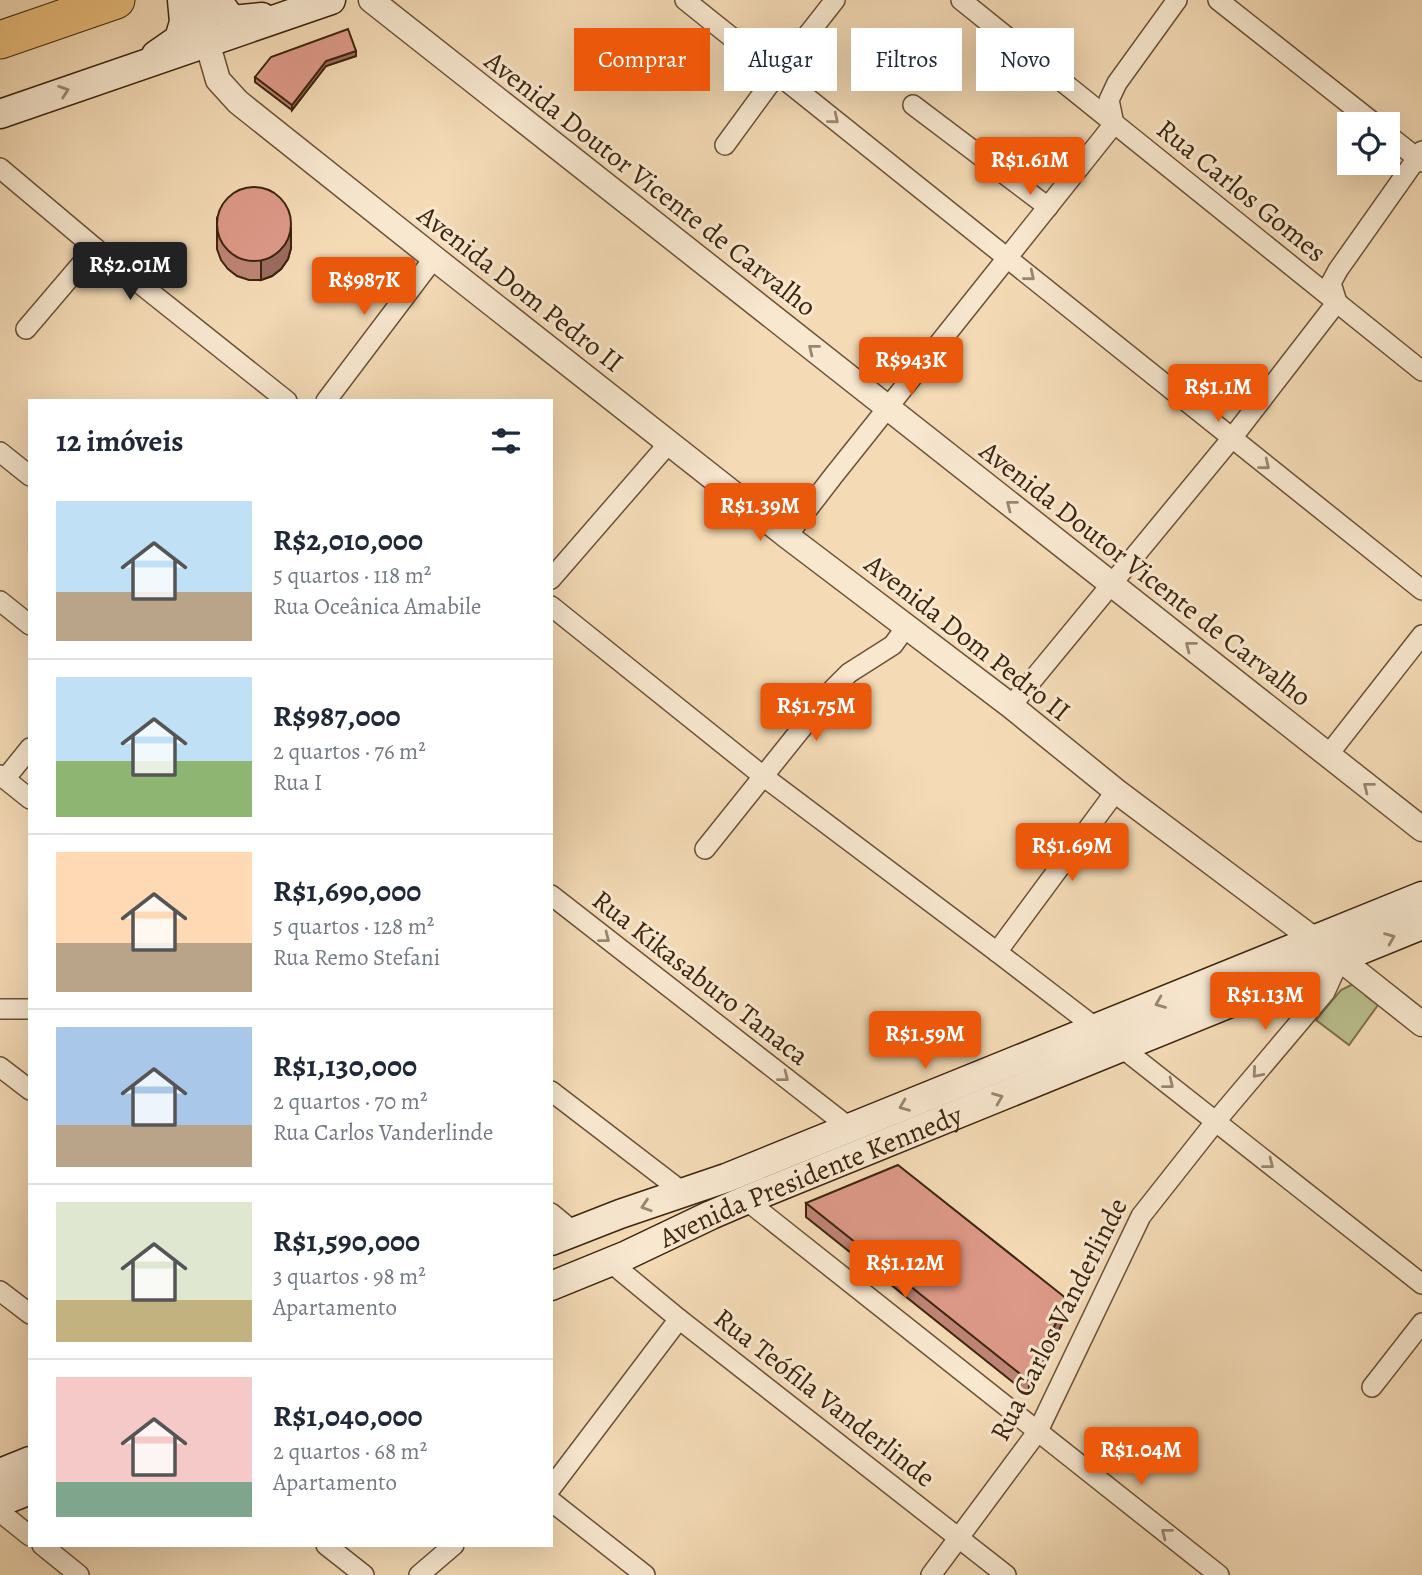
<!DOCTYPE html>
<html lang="pt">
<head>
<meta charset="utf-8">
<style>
  :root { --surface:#fff; --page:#f6f6f7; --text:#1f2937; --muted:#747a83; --line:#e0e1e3; --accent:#ea580c }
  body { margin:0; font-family:Alegreya,serif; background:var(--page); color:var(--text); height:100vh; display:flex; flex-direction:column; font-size:26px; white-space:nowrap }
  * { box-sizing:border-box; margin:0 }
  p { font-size:23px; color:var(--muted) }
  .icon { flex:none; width:38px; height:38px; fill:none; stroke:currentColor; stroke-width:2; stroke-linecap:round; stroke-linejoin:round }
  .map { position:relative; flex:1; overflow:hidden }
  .side { position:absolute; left:28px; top:399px; width:525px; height:1148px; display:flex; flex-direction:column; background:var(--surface); border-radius:0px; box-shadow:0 7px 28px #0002 }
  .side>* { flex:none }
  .banner { position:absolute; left:574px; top:28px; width:665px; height:63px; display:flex; gap:14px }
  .fabs { position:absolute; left:1337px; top:112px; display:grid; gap:14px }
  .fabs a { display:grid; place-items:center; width:63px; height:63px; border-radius:0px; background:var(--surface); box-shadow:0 7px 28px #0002; font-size:35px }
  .price { position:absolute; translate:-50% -60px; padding:0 16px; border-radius:7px; background:var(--accent); color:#fff; font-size:23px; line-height:46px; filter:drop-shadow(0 2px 4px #0008) }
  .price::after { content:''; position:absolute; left:50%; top:42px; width:21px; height:16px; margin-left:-10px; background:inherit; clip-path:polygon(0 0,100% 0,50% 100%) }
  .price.on { background:#222; color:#fff }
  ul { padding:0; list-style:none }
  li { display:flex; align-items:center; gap:21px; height:175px; padding:0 28px }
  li+li { border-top:2px solid var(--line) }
  li span { display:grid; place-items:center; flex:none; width:196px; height:140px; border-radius:0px; color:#555 }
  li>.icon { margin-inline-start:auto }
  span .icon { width:84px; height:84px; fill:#fffc; stroke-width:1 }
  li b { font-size:30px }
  h2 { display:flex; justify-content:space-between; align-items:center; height:84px; padding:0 28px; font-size:30px }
  .chip { padding:0 24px; border-radius:0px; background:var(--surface); box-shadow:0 7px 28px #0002; font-size:24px; line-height:63px }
  .chip.on { background:var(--accent); color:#fff }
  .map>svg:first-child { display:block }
  .green { fill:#bac08e; stroke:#7c724e; stroke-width:2 }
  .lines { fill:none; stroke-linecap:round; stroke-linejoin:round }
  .minor-casing { stroke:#6b5238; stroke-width:22 }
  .tertiary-casing { stroke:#6b5238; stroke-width:27 }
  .secondary-casing { stroke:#3d250e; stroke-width:31 }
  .motorway-casing { stroke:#3d250e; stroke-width:39 }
  .minor { stroke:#f8e8d0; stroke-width:19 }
  .tertiary { stroke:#f8e8d0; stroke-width:24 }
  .secondary { stroke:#f8e8d0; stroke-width:28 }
  .motorway { stroke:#eabe7b; stroke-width:37 }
  .wall { fill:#be8475; stroke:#3d250e; stroke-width:2 }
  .shaded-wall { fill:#9b6b5f; stroke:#3d250e; stroke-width:2 }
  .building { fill:#d98; stroke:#3d250e; stroke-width:2 }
  .oneway { stroke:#9a866f }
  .labels { text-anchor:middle; stroke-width:6; stroke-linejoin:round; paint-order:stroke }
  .street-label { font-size:28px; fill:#3d250e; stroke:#f8e8d0 }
</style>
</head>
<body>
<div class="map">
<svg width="1422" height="1575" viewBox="0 0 1422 1575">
  <rect width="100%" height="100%" fill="#f4dbb6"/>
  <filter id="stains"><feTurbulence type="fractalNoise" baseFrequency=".00286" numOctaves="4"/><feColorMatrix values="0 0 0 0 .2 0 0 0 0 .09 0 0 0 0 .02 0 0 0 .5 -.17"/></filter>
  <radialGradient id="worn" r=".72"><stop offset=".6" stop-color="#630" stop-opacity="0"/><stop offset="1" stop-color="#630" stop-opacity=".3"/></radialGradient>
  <polygon class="green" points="1351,985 1359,985 1366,988 1366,996 1378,1005 1349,1045 1316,1020 1341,990"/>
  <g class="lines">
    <g class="minor-casing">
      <g id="minor">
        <polyline points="685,0 1422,590"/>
        <polyline points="961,0 1422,371"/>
        <polyline points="1218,0 1375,124"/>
        <polyline points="913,105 1048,207"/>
        <polyline points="1388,135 1422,162"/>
        <polyline points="725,145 777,74 835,0"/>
        <polyline points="0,168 95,248 287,401"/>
        <polyline points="26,329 95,248"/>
        <polyline points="326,401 434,258"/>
        <polyline points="0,452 30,476"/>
        <polyline points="787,536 834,475 1114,124 1109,100 1117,83 1177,0"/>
        <polyline points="551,579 669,443"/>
        <polyline points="0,601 30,625"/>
        <polyline points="551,606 763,776 997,952 1096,1028"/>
        <polyline points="1011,706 1232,438 1337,302 1331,283 1338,270 1422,151"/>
        <polyline points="1328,755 1422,635"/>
        <polyline points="0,775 30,799"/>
        <polyline points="5,779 30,748"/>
        <polyline points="705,849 834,688 849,673 893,645 906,627"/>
        <polyline points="551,895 850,1128"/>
        <polyline points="997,952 1116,791"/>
        <polyline points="0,1009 30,1009"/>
        <polyline points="1121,1047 1422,1284"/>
        <polyline points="0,1067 30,1090"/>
        <polyline points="551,1091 684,1193"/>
        <polyline points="746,1200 1219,1575"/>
        <polyline points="551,1213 574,1232"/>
        <polyline points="610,1262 679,1319 1006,1575"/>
        <polyline points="0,1291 30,1314"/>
        <polyline points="1372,1387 1422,1323"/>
        <polyline points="551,1488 679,1319"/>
        <polyline points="551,1501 645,1575"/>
        <polyline points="0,1512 30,1536"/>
        <polyline points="42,1545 79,1575"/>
        <polyline points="326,1545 364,1575"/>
        <polyline points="419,1575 454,1545"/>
        <polyline points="931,1575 1038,1431 1141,1216 1216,1121 1325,992 1340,959"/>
      </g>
    </g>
    <g class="tertiary-casing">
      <g id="tertiary">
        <polyline points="203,0 207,42 218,80 238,102 434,258 787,536 1011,706 1116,791 1340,959 1422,1024"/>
        <polyline points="371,0 1422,829"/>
      </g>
    </g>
    <g class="secondary-casing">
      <g id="secondary">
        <polyline points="220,0 222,7 232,20 262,17"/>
        <polyline points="156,55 179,39 184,22 182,0"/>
        <polyline points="0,114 331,0"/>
        <polyline points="551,1241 620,1214 726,1178 1422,896"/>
        <path id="s1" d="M551 1286 627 1255 711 1215 746 1200 1422 925"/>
        <polyline points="0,1473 30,1461"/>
        <polyline points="0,1502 30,1490"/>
      </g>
    </g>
    <g class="motorway-casing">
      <polyline id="motorway" points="0,40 116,0"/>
    </g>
    <use href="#minor" class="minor"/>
    <use href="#tertiary" class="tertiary"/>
    <use href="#secondary" class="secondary"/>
    <use href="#motorway" class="motorway"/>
  </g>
  <g class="wall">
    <polygon points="356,56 326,66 292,110 255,82 255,77"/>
    <polygon points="217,218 291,248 288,259 281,269 272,276 261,280 249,280 237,276 228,269 221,260 217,249"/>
    <polygon points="806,1203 1067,1313 1029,1395 806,1217"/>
  </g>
  <g class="shaded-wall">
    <polygon points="356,51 356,56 326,66 292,110 292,105 326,61"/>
    <polygon points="291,229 291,248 288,259 281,269 272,276 261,280 261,261"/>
    <polygon points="1067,1299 1067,1313 1029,1395 1029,1381"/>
  </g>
  <g class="building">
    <polygon points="348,29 356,51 326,61 292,105 255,77 271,57"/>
    <circle cx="254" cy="224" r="37"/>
    <polygon points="898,1165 1067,1299 1029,1381 806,1203"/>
  </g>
  <defs><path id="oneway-chevron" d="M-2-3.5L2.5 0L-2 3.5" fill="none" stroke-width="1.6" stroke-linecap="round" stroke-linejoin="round" transform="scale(1.75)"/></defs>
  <g class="oneway">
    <use href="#oneway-chevron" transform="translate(64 91) rotate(-19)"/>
    <use href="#oneway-chevron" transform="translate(834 119) rotate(39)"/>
    <use href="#oneway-chevron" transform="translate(1030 276) rotate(39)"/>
    <use href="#oneway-chevron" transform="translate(813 349) rotate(-142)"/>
    <use href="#oneway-chevron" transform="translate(1265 465) rotate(39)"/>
    <use href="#oneway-chevron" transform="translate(1011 505) rotate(-142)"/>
    <use href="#oneway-chevron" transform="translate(1190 646) rotate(-142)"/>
    <use href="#oneway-chevron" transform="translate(1368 787) rotate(-142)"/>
    <use href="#oneway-chevron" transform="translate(605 938) rotate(38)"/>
    <use href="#oneway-chevron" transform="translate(1390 938) rotate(-22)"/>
    <use href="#oneway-chevron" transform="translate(1160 1003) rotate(158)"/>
    <use href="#oneway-chevron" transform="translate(1257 1073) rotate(131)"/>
    <use href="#oneway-chevron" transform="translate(784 1077) rotate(38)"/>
    <use href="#oneway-chevron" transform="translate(1169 1084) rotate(38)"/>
    <use href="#oneway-chevron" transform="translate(998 1098) rotate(-22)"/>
    <use href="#oneway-chevron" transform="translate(904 1106) rotate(158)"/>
    <use href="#oneway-chevron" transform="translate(1269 1164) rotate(38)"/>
    <use href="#oneway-chevron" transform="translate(646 1206) rotate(162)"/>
    <use href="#oneway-chevron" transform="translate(1166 1533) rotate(-142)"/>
  </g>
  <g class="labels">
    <g class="street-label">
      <text transform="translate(651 183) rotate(38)" y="10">Avenida Doutor Vicente de Carvalho</text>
      <text transform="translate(1242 190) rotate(39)" y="10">Rua Carlos Gomes</text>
      <text transform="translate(521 288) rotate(38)" y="10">Avenida Dom Pedro II</text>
      <text transform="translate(1146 573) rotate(38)" y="10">Avenida Doutor Vicente de Carvalho</text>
      <text transform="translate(968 637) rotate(38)" y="10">Avenida Dom Pedro II</text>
      <text transform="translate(701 977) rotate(38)" y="10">Rua Kikasaburo Tanaca</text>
      <text dy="10" stroke="none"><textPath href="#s1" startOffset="282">Avenida Presidente Kennedy</textPath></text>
      <text transform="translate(1058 1319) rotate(-63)" y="10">Rua Carlos Vanderlinde</text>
      <text transform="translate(825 1397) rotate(38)" y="10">Rua Teófila Vanderlinde</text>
    </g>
  </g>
  <rect width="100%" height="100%" filter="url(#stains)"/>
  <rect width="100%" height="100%" fill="url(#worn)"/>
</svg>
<div class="fabs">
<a><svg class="icon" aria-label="locate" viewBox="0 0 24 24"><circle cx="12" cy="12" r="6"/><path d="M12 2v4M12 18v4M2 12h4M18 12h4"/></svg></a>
</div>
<b class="price" style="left:1030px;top:197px">R$1.61M</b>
<b class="price on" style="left:130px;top:302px">R$2.01M</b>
<b class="price" style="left:364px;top:317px">R$987K</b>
<b class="price" style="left:911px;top:397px">R$943K</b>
<b class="price" style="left:1218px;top:424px">R$1.1M</b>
<b class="price" style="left:760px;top:543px">R$1.39M</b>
<b class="price" style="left:816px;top:743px">R$1.75M</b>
<b class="price" style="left:1072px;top:883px">R$1.69M</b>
<b class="price" style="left:1265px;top:1032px">R$1.13M</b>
<b class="price" style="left:925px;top:1071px">R$1.59M</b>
<b class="price" style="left:905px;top:1300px">R$1.12M</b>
<b class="price" style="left:1141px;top:1487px">R$1.04M</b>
<div class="banner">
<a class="chip on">Comprar</a>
<a class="chip">Alugar</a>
<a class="chip">Filtros</a>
<a class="chip">Novo</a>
</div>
<section class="side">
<h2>12 imóveis<svg class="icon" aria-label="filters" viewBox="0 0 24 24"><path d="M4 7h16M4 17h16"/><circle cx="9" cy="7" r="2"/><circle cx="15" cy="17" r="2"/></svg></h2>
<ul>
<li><span style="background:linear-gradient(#bfe0f5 65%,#b9a48a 0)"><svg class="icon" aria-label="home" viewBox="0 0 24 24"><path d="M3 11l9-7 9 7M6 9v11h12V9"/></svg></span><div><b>R$2,010,000</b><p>5 quartos · 118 m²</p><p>Rua Oceânica Amabile</p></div></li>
<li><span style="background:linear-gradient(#bfe0f5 60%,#8fb573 0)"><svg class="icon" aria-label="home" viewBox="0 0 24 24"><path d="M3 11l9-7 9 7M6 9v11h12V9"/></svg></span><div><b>R$987,000</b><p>2 quartos · 76 m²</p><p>Rua I</p></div></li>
<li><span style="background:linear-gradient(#ffd9b3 65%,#b9a48a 0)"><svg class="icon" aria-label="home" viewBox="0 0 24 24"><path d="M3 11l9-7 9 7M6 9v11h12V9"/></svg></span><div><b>R$1,690,000</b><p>5 quartos · 128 m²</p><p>Rua Remo Stefani</p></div></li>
<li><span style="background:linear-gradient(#a9c7e8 70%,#b9a48a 0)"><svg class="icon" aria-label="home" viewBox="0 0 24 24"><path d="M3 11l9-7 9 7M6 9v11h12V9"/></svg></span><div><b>R$1,130,000</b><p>2 quartos · 70 m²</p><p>Rua Carlos Vanderlinde</p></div></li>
<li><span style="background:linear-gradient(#dfe7d0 70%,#c2b280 0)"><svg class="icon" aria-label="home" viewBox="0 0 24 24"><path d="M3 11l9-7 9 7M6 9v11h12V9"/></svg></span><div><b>R$1,590,000</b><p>3 quartos · 98 m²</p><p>Apartamento</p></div></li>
<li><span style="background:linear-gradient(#f6c9c9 75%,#7fa58c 0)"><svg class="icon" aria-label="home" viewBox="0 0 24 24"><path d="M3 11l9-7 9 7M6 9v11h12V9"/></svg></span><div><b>R$1,040,000</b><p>2 quartos · 68 m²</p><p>Apartamento</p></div></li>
</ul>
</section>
</div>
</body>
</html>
